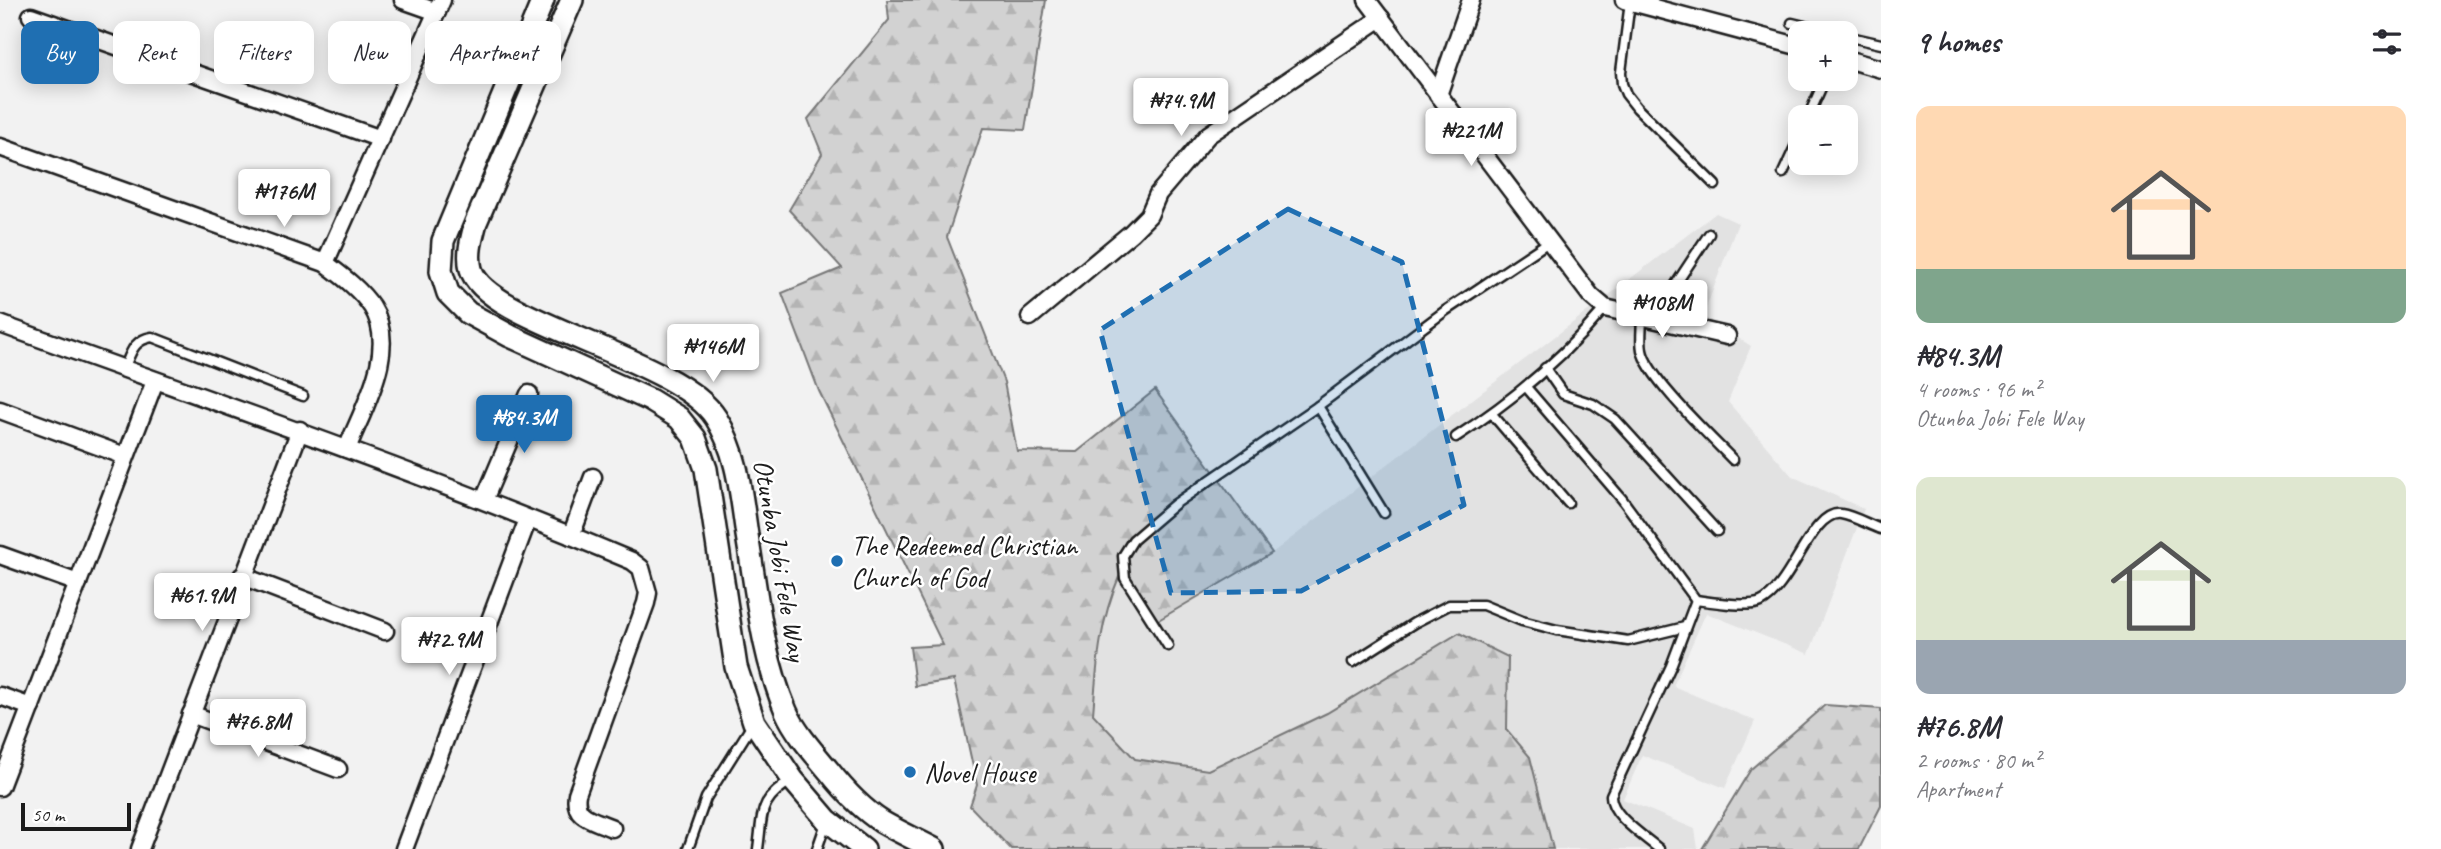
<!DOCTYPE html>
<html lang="en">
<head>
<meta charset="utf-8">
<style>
  :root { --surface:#fff; --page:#f2f2f3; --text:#2b2b33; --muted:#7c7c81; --accent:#1f6fb2 }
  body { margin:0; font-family:Caveat,sans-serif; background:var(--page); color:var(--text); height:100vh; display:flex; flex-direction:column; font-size:26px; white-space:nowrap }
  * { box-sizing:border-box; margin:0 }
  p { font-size:23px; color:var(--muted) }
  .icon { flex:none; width:38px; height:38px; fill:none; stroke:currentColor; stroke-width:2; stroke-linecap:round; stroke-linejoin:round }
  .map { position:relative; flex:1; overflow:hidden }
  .side { display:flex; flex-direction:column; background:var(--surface); width:560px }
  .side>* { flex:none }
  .banner { position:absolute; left:21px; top:21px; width:665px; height:63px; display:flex; gap:14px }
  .tools { position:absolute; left:1788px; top:21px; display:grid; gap:14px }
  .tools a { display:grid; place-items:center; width:70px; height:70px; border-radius:14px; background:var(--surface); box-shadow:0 4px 18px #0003; font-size:35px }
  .scale { position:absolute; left:21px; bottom:18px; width:110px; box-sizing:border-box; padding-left:7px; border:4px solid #1c1c1c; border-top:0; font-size:19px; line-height:24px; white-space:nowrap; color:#1c1c1c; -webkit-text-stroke:5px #fff; paint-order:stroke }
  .price { position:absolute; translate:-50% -60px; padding:0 16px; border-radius:7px; background:#fff; color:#222; font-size:23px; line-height:46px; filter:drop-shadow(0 2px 4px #0008) }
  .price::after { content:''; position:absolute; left:50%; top:42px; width:21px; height:16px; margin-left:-10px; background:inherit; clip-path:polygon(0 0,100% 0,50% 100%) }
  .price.selected { background:var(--accent); color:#fff }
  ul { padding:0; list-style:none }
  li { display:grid; align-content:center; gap:14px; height:371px; padding:0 35px }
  li span { display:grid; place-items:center; height:217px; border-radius:14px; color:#555 }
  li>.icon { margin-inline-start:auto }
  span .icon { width:126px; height:126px; fill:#fffc; stroke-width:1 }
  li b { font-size:30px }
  h2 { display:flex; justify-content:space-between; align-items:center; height:84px; padding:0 35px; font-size:30px }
  .chip { padding:0 24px; border-radius:14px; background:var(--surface); box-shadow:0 4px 18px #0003; font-size:24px; line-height:63px }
  .chip.selected { background:var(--accent); color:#fff }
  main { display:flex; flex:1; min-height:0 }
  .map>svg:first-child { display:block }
  .built { fill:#e2e2e2 }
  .forest { fill:url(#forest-firs); stroke:#777; stroke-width:2 }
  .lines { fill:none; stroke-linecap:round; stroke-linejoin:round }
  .lane-casing { stroke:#1c1c1c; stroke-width:13 }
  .street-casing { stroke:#1c1c1c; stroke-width:21 }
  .secondary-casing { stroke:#1c1c1c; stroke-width:26 }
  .lane { stroke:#fff; stroke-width:8 }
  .street { stroke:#fff; stroke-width:16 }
  .secondary { stroke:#fff; stroke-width:21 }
  .marked { fill:#1f6fb2; fill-opacity:0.2; stroke:#1f6fb2; stroke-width:5; stroke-dasharray:14 9; stroke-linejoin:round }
  .poi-dot { fill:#1f6fb2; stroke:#fff; stroke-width:2.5 }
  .labels { text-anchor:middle; stroke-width:5; stroke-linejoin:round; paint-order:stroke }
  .poi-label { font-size:28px; fill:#1c1c1c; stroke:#fff; text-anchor:start }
  .street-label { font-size:28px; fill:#1c1c1c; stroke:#fff }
</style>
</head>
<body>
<main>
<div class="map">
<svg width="1881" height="849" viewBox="0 0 1881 849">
  <defs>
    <pattern id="forest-firs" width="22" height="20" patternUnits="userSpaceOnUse" patternTransform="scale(1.75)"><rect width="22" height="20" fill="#d2d2d2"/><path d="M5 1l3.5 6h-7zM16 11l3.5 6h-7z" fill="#b4b4b4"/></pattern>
  </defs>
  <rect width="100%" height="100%" fill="#f2f2f2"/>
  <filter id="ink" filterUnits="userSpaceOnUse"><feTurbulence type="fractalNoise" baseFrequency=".0143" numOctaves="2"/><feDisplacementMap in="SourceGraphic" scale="14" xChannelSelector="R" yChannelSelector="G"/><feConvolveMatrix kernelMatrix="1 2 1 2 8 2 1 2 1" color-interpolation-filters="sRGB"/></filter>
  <g filter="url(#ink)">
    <polygon class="built" points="1716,213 1738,223 1703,316 1751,346 1728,402 1792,476 1864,509 1809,654 1706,613 1673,686 1755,721 1725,788 1642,755 1623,799 1695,829 1698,849 1553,849 1530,758 1507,730 1508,657 1327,713 1208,770 1135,759 1093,714 1099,641 1111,596 1119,576 1150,625 1272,553"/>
    <g class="forest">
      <path d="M887 0H1046L1025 130 983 128 947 237 1004 382 1017 451 1077 452 1155 390 1272 553 1150 625 1119 577C1099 624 1097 664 1093 714L1135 759 1208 770 1327 713 1459 633 1508 657 1507 730 1530 757 1553 849H1011L970 806 977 785 954 680 915 686 910 647 943 645 819 391 782 293 842 268 789 210 822 154 808 119 889 20Z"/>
      <polygon points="1825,705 1881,709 1881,806 1859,849 1702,849 1751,769"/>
    </g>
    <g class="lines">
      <g class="lane-casing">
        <g id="lane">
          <polyline points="1630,2 1621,72 1622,84 1626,94 1637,108 1715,185"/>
          <polyline points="1792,23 1834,33"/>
          <polyline points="1846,36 1881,44"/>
          <polyline points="1808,117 1825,79"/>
          <polyline points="1783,173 1801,134"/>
          <path d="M1642 316C1642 327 1640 339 1642 350 1646 376 1713 439 1733 460"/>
          <polyline points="1661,321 1676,284 1709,234"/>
          <polyline points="1545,368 1563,394 1593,404 1615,419 1717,531"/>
          <path d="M124 369C131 353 133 340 152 337L303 396"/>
          <path d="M1526 387 1622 499 1696 600C1711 602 1748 608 1761 602 1792 587 1811 510 1841 514 1854 516 1869 525 1881 529"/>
          <polyline points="1318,406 1384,513"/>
          <polyline points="1492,414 1568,503"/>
          <path d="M1456 437C1512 401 1562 359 1605 308"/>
          <polyline points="1168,646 1125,578 1123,556 1133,540 1175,504 1318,406 1445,311 1550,241"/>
          <polyline points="1353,662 1414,623 1449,605 1483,605 1522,621 1557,630 1628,641 1685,627"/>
          <polyline points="688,849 706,798 752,725"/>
          <path d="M758 849C763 813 758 799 793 780"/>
          <polyline points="817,849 826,823"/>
          <path d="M1659 849C1644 836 1610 815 1611 795L1671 666 1696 600"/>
        </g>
      </g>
      <g class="street-casing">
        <g id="street">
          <polyline points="403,0 437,12"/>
          <polyline points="1367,0 1591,296 1605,308 1727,336"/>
          <polyline points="1624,0 1801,47"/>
          <polyline points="31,16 381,139"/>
          <polyline points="1846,59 1881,69"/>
          <polyline points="1438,95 1471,0"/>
          <path d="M0 147 325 263C342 276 360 289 372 307 399 349 363 408 347 449"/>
          <polyline points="325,263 442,0"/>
          <polyline points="1030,317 1131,233 1149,215 1158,194 1208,135 1381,18"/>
          <path d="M0 324C211 401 424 473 632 561L641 568 648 593 646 603 577 794C573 818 592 819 612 828"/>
          <polyline points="0,410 125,456"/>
          <polyline points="484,500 529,394"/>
          <polyline points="571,536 593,477"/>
          <polyline points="0,555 78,583"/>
          <polyline points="242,576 385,631"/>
          <polyline points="0,696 31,707"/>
          <polyline points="191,714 338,769"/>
          <polyline points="0,787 155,381"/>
          <polyline points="140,849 300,430"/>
          <polyline points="404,849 528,519"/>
        </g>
      </g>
      <g class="secondary-casing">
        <g id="secondary">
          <polyline points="543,0 443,241 441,271 448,293 468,313 510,336 650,400 679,418 695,438 706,469 736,667 754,722 793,780 827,820 864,849"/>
          <path d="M572 0 476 222C472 238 467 253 471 269 485 322 678 357 716 418 738 453 741 495 747 535 757 594 762 655 786 711 795 732 814 753 829 771 844 790 862 809 882 822 899 832 917 840 934 849"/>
        </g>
      </g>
      <use href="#lane" class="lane"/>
      <use href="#street" class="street"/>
      <use href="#secondary" class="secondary"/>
    </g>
  </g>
  <path class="marked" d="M1288 209 1402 262 1464 505 1301 591 1171 593 1100 330Z"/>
  <g class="poi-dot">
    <circle cx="837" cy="561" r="7"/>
    <circle cx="910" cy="772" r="7"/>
  </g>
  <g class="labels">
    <g class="poi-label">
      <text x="851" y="555">The Redeemed Christian<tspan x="851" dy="32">Church of God</tspan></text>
      <text x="924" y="782">Novel House</text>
    </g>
    <g class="street-label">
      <text transform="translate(781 560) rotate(80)" y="10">Otunba Jobi Fele Way</text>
    </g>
  </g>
</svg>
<div class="tools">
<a>+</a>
<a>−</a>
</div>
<div class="scale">50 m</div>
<b class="price" style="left:1181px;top:138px">₦74.9M</b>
<b class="price" style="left:1471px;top:168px">₦221M</b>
<b class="price" style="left:284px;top:229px">₦176M</b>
<b class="price" style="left:1662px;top:340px">₦108M</b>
<b class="price" style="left:713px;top:384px">₦146M</b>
<b class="price selected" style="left:524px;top:455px">₦84.3M</b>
<b class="price" style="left:202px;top:633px">₦61.9M</b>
<b class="price" style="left:449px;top:677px">₦72.9M</b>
<b class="price" style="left:258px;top:759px">₦76.8M</b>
<div class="banner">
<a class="chip selected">Buy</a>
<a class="chip">Rent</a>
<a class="chip">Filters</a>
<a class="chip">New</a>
<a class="chip">Apartment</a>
</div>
</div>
<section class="side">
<h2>9 homes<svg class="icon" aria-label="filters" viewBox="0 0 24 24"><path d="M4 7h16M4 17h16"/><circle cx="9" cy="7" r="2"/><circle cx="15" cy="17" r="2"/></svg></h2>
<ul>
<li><span style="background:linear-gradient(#ffd9b3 75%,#7fa58c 0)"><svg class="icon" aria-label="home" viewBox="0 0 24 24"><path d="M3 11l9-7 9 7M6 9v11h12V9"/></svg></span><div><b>₦84.3M</b><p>4 rooms · 96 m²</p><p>Otunba Jobi Fele Way</p></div></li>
<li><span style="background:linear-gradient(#dfe7d0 75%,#9aa5b1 0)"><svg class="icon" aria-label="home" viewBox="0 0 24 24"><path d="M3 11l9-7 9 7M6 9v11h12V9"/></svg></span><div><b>₦76.8M</b><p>2 rooms · 80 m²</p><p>Apartment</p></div></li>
</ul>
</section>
</main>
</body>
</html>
